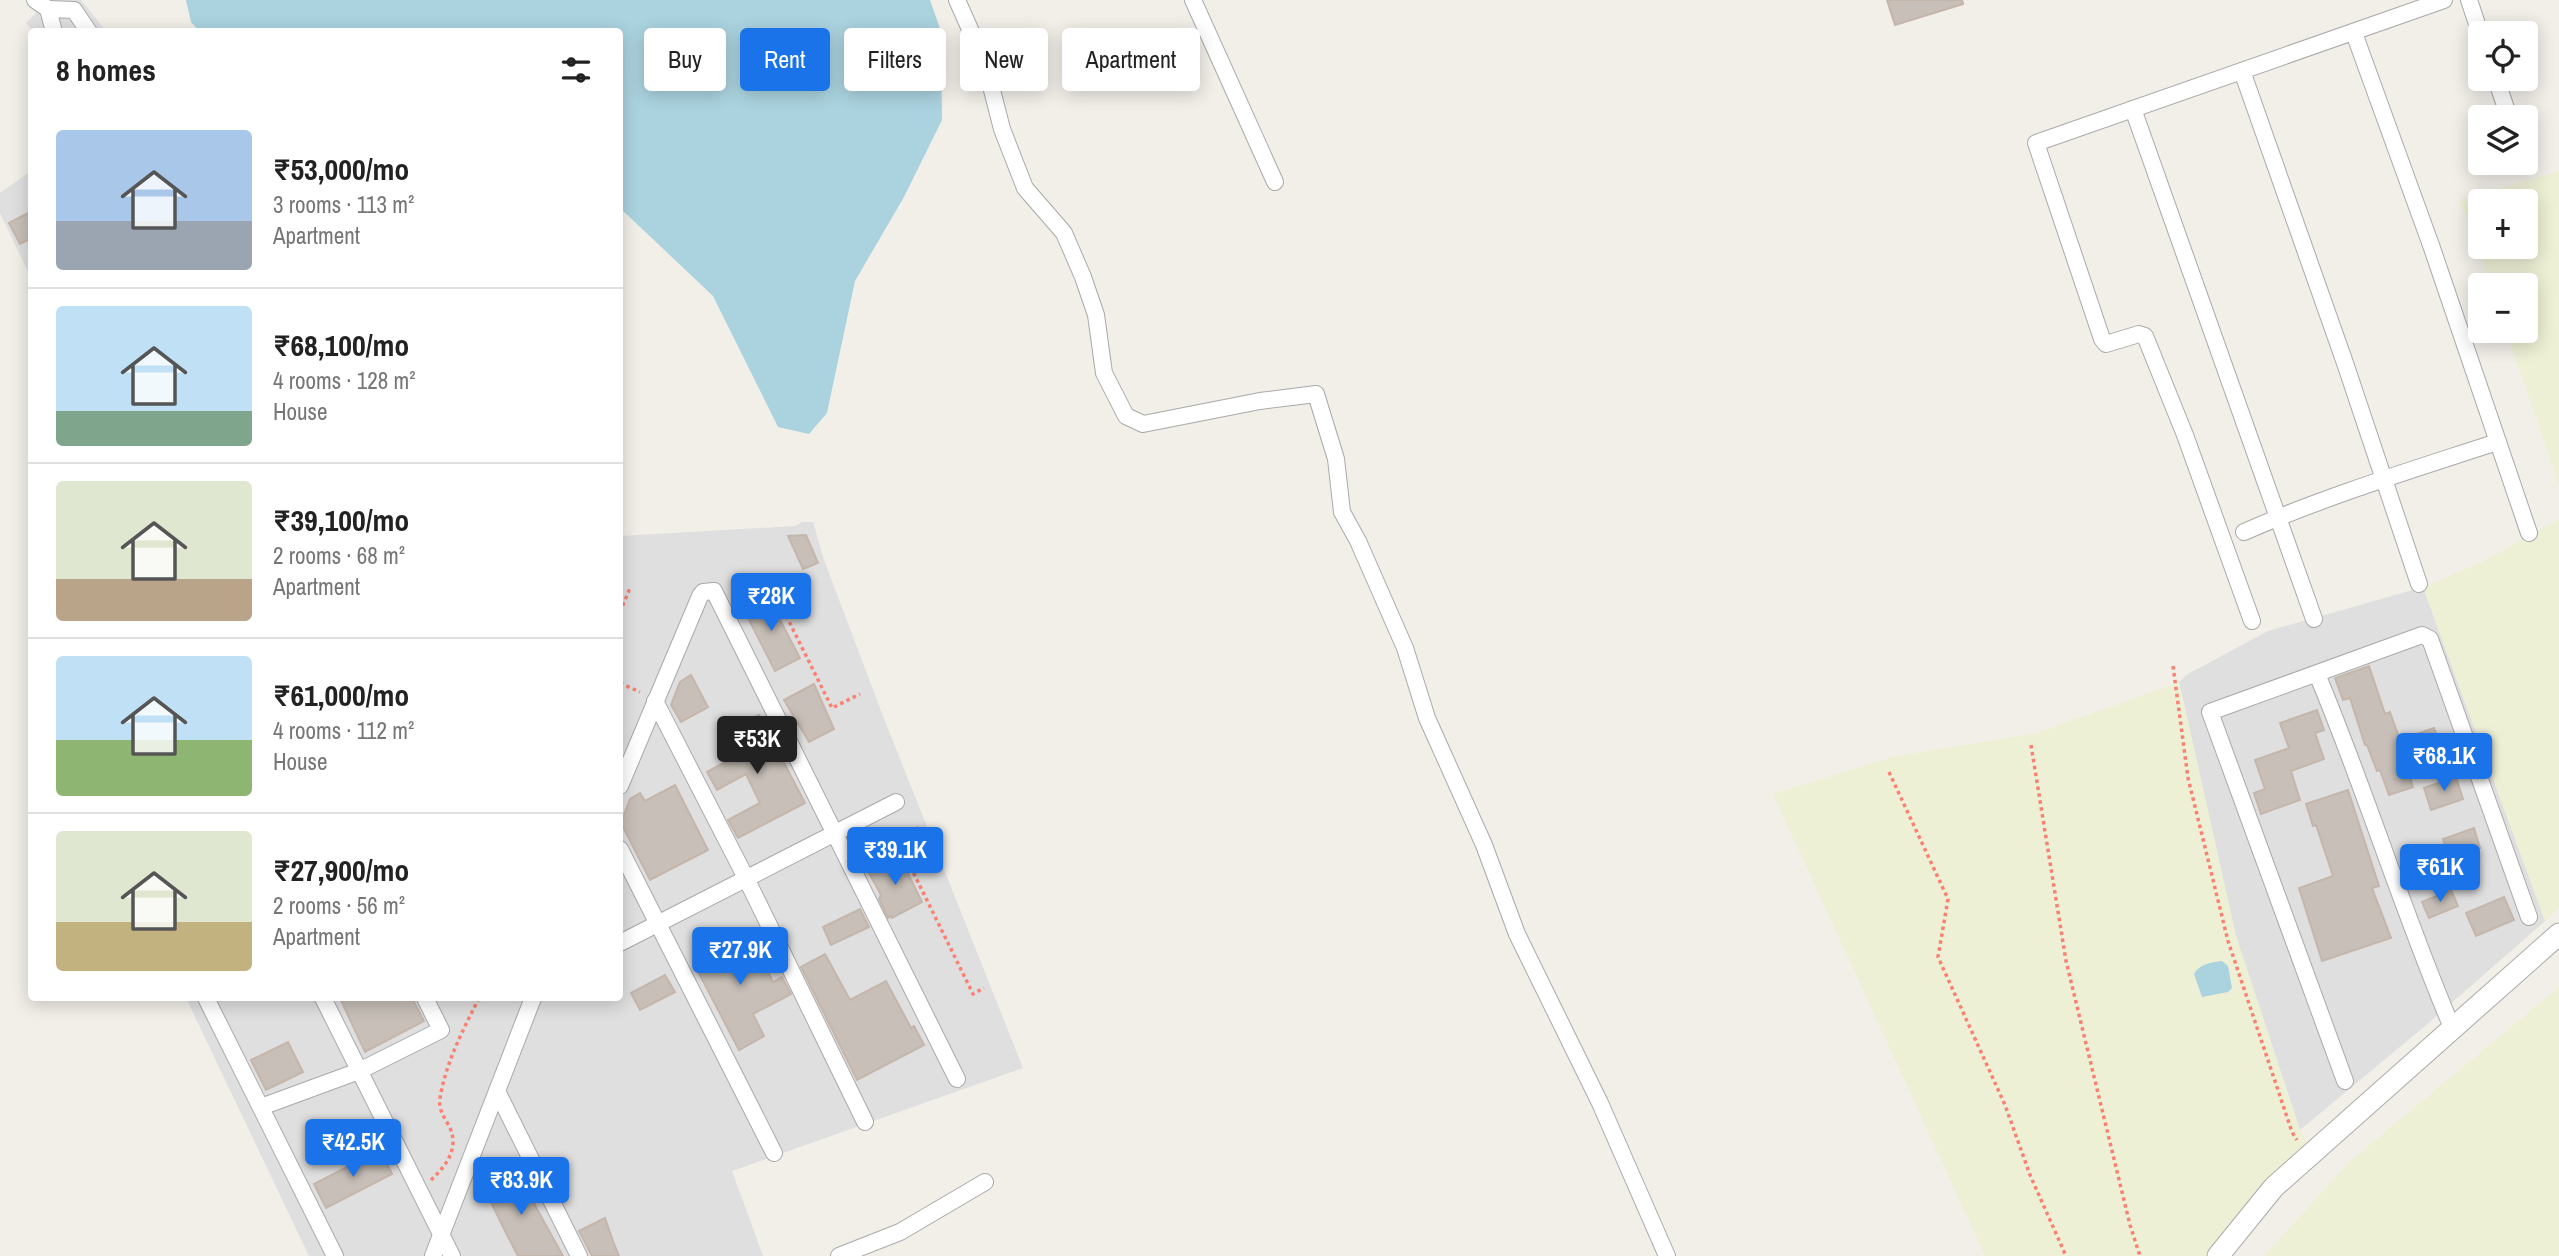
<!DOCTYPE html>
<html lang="en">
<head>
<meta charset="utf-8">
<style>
  :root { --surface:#fff; --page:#f6f6f6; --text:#222; --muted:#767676; --line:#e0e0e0; --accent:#1a73e8 }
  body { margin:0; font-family:"Archivo Narrow",sans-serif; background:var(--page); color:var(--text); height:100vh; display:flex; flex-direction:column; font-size:26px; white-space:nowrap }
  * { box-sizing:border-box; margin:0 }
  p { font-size:23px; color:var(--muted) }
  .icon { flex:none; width:38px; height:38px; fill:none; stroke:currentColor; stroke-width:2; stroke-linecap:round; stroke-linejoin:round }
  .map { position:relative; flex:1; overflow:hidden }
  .details { position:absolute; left:28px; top:28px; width:595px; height:973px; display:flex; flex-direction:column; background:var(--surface); border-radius:7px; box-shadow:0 4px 18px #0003 }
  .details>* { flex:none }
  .top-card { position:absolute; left:644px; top:28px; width:665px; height:63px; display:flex; gap:14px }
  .buttons { position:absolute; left:2468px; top:21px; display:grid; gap:14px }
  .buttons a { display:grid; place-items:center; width:70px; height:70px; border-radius:7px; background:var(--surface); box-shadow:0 4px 18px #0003; font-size:35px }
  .price { position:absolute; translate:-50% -60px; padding:0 16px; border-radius:7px; background:var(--accent); color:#fff; font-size:23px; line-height:46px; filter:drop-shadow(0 2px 4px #0008) }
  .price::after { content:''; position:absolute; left:50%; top:42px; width:21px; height:16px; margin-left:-10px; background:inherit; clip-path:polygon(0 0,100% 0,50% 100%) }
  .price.active { background:#222; color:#fff }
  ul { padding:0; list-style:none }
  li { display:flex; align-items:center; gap:21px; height:175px; padding:0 28px }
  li+li { border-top:2px solid var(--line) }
  li span { display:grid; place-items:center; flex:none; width:196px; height:140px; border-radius:7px; color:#555 }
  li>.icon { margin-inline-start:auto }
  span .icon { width:84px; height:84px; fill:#fffc; stroke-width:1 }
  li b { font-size:30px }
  h2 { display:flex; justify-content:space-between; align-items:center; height:84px; padding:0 28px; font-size:30px }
  .chip { padding:0 24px; border-radius:7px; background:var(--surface); box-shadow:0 4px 18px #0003; font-size:24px; line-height:63px }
  .chip.active { background:var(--accent); color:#fff }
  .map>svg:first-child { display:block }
  .residential { fill:#e0dfdf }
  .farmland { fill:#eef0d5; fill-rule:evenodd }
  .water { fill:#aad3df }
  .building { fill:#c7bfb8; stroke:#c4b6ab; stroke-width:2 }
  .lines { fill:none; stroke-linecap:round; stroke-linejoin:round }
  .minor-casing { stroke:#a9a9a9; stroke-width:18 }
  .tertiary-casing { stroke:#a9a9a9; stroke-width:23 }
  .path { stroke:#fa8072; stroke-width:3.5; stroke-dasharray:3.5 3.5; stroke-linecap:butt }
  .minor { stroke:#fff; stroke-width:16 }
  .tertiary { stroke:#fff; stroke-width:21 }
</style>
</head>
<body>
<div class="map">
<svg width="2559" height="1256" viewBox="0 0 2559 1256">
  <rect width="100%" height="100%" fill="#f2efe9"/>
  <g class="residential">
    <polygon points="49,0 81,0 106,31 33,31 26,23"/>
    <polygon points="31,171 31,278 0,213 0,193"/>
    <polygon points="802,522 813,522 824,560 883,716 1023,1068 732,1171 763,1256 309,1256 186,998 620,998 620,536 795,526"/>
    <polygon points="2423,587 2545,921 2431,1021 2300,1130 2236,936 2179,682 2188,674 2268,631"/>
  </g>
  <g class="farmland">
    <path d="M2559 171V485L2506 331H2525V285H2490L2460 200ZM2480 201H2525V247H2480Z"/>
    <polygon points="2559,519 2559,908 2545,921 2423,587 2482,562"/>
    <polygon points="2179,682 2236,936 2300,1130 2310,1147 2219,1239 2207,1256 1985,1256 1773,794 1895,756 2034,734"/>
    <polygon points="2559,987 2559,1256 2264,1256 2350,1161"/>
  </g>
  <g class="water">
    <polygon points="186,0 930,0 941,31 942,120 904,197 855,281 827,413 809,434 778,427 713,296 620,208 620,32 199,31 191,22"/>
    <path d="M2222 961 2228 966 2232 988 2228 992 2202 997 2194 974C2199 964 2212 962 2222 961Z"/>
  </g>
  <g class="building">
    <polygon points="1887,0 1962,0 1963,4 1895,25"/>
    <polygon points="32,211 32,238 20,244 9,223"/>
    <polygon points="806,535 818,563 803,569 788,536"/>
    <polygon points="767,595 800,658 775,671 743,608"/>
    <polygon points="2369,666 2385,714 2390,712 2400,740 2434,728 2440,745 2407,756 2408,761 2405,762 2413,787 2389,795 2380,770 2377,771 2367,745 2365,745 2350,698 2343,700 2335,678"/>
    <polygon points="691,675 708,707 681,722 671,705 680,682"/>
    <polygon points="814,684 834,729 809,742 784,700"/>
    <polygon points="2317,710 2324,730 2315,733 2324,759 2291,771 2300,800 2261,814 2254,793 2265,789 2255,760 2289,748 2280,723"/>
    <polygon points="759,715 805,803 738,838 728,820 760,803 746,774 717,790 707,772 736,756 724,732"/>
    <polygon points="2456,777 2463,799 2431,810 2424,788"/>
    <polygon points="675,785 708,850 650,880 621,823 630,799 640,793 645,801"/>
    <polygon points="2348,790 2379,886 2372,888 2391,938 2322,961 2299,888 2333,876 2316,825 2313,826 2306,804"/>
    <polygon points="2474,828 2480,848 2449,858 2443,839"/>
    <polygon points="899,855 922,902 892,918 891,916 888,918 879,899 881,895 868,871"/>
    <polygon points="2451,890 2458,906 2429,918 2422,902"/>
    <polygon points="2504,897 2514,920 2476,936 2466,913"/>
    <polygon points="860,909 869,927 831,945 823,927"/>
    <polygon points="749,933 773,982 782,977 791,994 753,1014 764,1036 739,1050 693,962"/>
    <polygon points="825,954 850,1000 886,981 911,1028 914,1026 924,1045 857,1080 801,967"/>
    <polygon points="665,975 675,992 640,1010 631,993"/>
    <polygon points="340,998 412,998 424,1021 365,1052"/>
    <polygon points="288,1042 303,1072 266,1090 251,1060"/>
    <polygon points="380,1150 392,1174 326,1208 314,1184"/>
    <polygon points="518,1168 537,1209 563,1256 518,1256 506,1233 483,1186"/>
    <polygon points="605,1218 613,1241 619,1256 592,1256 579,1231"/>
  </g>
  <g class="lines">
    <g class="minor-casing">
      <g id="minor">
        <polyline points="35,0 48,9 54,32"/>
        <polyline points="957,0 985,63 1002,129 1025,188 1064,233 1083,277 1096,315 1104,373 1126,416 1143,424 1260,401 1316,394 1336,459 1342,512 1358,541 1405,648 1427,718 1484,845 1517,934 1600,1103 1667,1256"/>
        <polyline points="1193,0 1275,182"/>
        <polyline points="2469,0 2480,33"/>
        <polyline points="48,9 74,10 89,32"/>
        <polyline points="2354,33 2432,248 2529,533"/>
        <polyline points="2242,71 2345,363 2419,584"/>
        <polyline points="2496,79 2509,117"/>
        <polyline points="2133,109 2314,619"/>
        <polyline points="2525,163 2525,164"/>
        <path d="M2244 532C2326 496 2412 470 2497 442"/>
        <polyline points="2252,621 2185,435 2145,336 2139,334 2106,344 2102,339 2036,143 2444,0"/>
        <path d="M2317 674C2366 791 2403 913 2453 1030"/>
        <polyline points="655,701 746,878 865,1122"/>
        <polyline points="620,786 700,596 703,592 714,591 957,1079"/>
        <polyline points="620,849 774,1153"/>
        <polyline points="620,943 896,802"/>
        <polyline points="206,998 335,1256"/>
        <polyline points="323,998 452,1256"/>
        <polyline points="2345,1081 2210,712 2422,635 2430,639 2529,917"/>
        <polyline points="497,1091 579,1256"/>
        <polyline points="261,1107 359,1071 441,1030 425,998"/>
        <polyline points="433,1256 533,998"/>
        <polyline points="839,1256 900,1232 985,1182"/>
      </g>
    </g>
    <g class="tertiary-casing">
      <polyline id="tertiary" points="2218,1256 2274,1187 2559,934"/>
    </g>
    <g class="path">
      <polyline points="736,595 768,579 832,708 860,694"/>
      <polyline points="620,612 630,588"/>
      <polyline points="2173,666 2188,778 2228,941 2292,1132 2297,1140"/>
      <polyline points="620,683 640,692"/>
      <polyline points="2031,745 2066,961 2130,1225 2140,1256"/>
      <polyline points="1889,772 1948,899 1938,957 2005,1105 2030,1175 2066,1256"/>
      <polyline points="892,829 973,994 984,988"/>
      <polyline points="897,839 920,827"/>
      <path d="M431 1180C446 1166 459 1149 450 1128 445 1118 438 1110 440 1098 446 1062 463 1030 479 998"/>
    </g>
    <use href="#minor" class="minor"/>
    <use href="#tertiary" class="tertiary"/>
  </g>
</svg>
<div class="buttons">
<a><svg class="icon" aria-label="locate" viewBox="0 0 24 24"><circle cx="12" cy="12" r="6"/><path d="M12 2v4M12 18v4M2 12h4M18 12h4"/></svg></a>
<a><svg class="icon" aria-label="layers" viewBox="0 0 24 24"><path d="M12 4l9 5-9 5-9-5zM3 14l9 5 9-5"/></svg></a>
<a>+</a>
<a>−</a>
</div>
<b class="price" style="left:771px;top:633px">₹28K</b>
<b class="price active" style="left:757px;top:776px">₹53K</b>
<b class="price" style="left:2444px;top:793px">₹68.1K</b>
<b class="price" style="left:895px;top:887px">₹39.1K</b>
<b class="price" style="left:2440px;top:904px">₹61K</b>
<b class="price" style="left:740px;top:987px">₹27.9K</b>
<b class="price" style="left:353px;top:1179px">₹42.5K</b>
<b class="price" style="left:521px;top:1217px">₹83.9K</b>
<div class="top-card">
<a class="chip">Buy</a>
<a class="chip active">Rent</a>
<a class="chip">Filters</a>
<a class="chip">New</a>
<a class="chip">Apartment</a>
</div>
<section class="details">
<h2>8 homes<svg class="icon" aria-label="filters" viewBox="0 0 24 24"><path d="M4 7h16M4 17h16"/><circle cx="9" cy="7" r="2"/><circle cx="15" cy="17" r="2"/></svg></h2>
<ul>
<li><span style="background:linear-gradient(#a9c7e8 65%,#9aa5b1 0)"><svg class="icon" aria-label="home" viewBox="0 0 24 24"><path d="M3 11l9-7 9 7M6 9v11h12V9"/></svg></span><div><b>₹53,000/mo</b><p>3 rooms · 113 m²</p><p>Apartment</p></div></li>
<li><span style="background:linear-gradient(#bfe0f5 75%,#7fa58c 0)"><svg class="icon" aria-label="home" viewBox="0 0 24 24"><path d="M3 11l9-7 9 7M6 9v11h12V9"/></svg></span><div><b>₹68,100/mo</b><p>4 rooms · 128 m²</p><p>House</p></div></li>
<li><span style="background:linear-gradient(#dfe7d0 70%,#b9a48a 0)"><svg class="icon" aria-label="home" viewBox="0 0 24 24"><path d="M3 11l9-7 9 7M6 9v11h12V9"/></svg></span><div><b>₹39,100/mo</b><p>2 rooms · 68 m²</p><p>Apartment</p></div></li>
<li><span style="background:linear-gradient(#bfe0f5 60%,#8fb573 0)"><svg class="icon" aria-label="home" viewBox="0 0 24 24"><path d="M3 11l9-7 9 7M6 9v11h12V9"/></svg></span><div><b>₹61,000/mo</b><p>4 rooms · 112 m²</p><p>House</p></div></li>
<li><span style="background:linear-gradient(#dfe7d0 65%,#c2b280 0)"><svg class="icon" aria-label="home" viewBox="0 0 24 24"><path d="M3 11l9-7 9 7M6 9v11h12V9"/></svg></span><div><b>₹27,900/mo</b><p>2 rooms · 56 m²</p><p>Apartment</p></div></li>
</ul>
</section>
</div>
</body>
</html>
